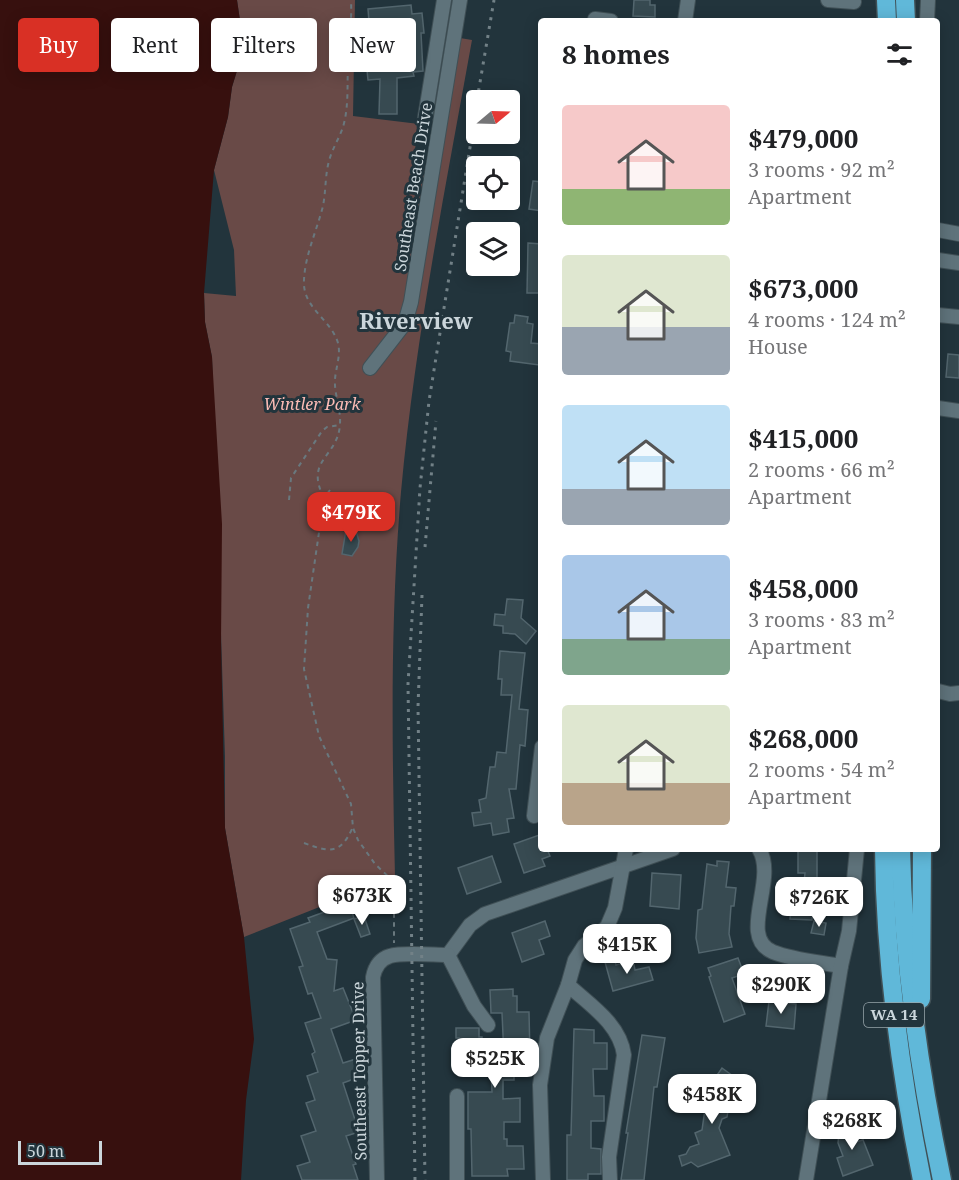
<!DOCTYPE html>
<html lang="en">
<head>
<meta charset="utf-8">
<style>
  :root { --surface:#fff; --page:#f6f6f6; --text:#202124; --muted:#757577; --accent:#d93025 }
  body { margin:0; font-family:"Noto Serif",serif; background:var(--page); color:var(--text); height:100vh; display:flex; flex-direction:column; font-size:22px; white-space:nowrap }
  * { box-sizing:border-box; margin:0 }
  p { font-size:20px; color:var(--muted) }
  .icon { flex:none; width:33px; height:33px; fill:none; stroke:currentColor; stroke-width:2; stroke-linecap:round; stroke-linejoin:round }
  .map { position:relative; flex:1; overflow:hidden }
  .drawer { position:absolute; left:538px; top:18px; width:402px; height:834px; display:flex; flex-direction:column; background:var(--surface); border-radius:6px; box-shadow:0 3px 15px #0003 }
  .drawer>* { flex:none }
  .top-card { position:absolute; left:18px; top:18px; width:430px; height:54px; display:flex; gap:12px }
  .needle { width:39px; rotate:71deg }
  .tools { position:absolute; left:466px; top:90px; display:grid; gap:12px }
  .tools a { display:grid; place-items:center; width:54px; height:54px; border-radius:6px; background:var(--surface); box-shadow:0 3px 15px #0003; font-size:30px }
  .scale { position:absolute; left:18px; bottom:15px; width:84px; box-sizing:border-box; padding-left:6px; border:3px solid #cbd6db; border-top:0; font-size:16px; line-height:21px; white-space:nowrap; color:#cbd6db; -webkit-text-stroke:4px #22343c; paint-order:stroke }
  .price { position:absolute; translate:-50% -51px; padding:0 14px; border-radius:12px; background:#fff; color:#222; font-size:20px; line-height:39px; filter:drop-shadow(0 2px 3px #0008) }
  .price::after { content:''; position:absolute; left:50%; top:36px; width:18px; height:14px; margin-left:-9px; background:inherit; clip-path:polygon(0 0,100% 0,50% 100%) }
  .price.on { background:var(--accent); color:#fff }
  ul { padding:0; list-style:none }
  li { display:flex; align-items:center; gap:18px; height:150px; padding:0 24px }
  li span { display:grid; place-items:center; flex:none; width:168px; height:120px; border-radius:6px; color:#555 }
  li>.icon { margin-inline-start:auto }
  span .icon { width:72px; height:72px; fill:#fffc; stroke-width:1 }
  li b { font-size:26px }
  h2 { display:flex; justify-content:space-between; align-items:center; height:72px; padding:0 24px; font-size:26px }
  .pill { padding:0 21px; border-radius:6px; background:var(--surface); box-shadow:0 3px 15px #0003; font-size:21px; line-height:54px }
  .pill.on { background:var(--accent); color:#fff }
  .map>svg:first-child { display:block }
  .green { fill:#694a47 }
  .water { fill:#37100e }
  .building { fill:#374a51; stroke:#53666e; stroke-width:1.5 }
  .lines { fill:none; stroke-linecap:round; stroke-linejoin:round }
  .minor-casing { stroke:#405056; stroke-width:16 }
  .highway-casing { stroke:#405056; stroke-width:21 }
  .path { stroke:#69787e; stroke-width:2; stroke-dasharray:4.5 4.5; stroke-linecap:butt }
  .minor { stroke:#5f737b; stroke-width:14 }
  .highway { stroke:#60b8d9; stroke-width:18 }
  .rail { stroke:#728187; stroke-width:3; stroke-dasharray:3 6; stroke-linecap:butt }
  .labels { text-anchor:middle; stroke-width:6; stroke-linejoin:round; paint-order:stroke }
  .shield { fill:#22343c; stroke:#98a5ab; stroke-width:1.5 }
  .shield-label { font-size:15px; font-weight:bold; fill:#cbd6db }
  .street-label { font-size:16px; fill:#cbd6db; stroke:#22343c }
  .park-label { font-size:16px; font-style:italic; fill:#fbbbb5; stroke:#22343c }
  .district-label { font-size:22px; font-weight:bold; fill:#cbd6db; stroke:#22343c }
</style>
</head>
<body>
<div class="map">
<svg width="959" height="1180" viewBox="0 0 959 1180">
  <rect width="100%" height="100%" fill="#22343c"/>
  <path class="green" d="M237 0H355L353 116 419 124 415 149 429 152 448 36 472 40C445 190 415 340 401 492 390 620 392 748 395 877L244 937 225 828V757L212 357 205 322 204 293 236 296 234 250 214 170 228 117 232 87 244 48Z"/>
  <polygon class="water" points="0,0 237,0 244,48 232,87 228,117 214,170 204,293 205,322 212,357 222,524 221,642 225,828 244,937 254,1039 246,1100 241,1180 0,1180"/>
  <g class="building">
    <polygon points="634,0 650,0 650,5 655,5 655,17 633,16"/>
    <polygon points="411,5 412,14 422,13 424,33 421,33 423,71 413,72 414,76 397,78 397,114 379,114 380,79 368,80 366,60 364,22 369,22 368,9"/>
    <polygon points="533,181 542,182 542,211 529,209"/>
    <polygon points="528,243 542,244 542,293 527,293"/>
    <polygon points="515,315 528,317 527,323 533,324 531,343 542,344 539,365 510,361 511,352 506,351 510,323 514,323"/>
    <polygon points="948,354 959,355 959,378 946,377"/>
    <polygon points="346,530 356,531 359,541 358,547 352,556 342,554"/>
    <polygon points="507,599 523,600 521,618 536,631 526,644 515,634 503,633 503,626 494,625 495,614 505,615"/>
    <polygon points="500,651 525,653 519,709 528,710 525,746 520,745 516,789 509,789 514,818 507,819 509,832 493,835 491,823 474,826 472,813 481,812 479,800 486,798 490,767 495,767 497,752 506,753 512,695 501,695 502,679 498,679"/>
    <polygon points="542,834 542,849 547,849 550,856 542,859 545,866 524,873 514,844"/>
    <polygon points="798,849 817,849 817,887 824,887 823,905 813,904 812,920 790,919 792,891 803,891 805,873 798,873"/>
    <polygon points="492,856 501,882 467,894 458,868"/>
    <polygon points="717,861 729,862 726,887 736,888 734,906 731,906 729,934 732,947 699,953 696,938 698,910 702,909 707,864 717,866"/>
    <polygon points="652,873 681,875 679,909 650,906"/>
    <polygon points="349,903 354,918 317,932 327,959 337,960 334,991 343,988 356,1020 331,1029 343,1063 356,1059 362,1076 343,1083 359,1132 346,1136 356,1164 353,1165 358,1180 302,1180 297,1166 310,1162 301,1136 316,1131 306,1103 315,1100 307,1076 318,1072 312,1054 315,1052 305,1023 321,1018 312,993 308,994 299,967 303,966 290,929 310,922 308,918"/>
    <polygon points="364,916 370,934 361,937 354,919"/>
    <polygon points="545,921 550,936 539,940 544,954 522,962 512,933"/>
    <polygon points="814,921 826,923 824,935 811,933"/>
    <polygon points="738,958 744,974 732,978 745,1014 724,1022 709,977 711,976 708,968"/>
    <polygon points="615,960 616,965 633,960 635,970 649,967 653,980 613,991 605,962"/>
    <polygon points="513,989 513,996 517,996 517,1012 529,1012 530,1057 518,1058 518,1074 514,1074 514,1080 503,1080 503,1099 520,1098 520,1122 504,1122 504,1139 507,1139 507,1146 523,1146 524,1169 507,1169 508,1176 472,1176 471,1129 468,1129 468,1092 492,1092 491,1068 456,1068 456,1058 459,1058 459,1038 456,1038 456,1028 479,1028 479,1037 482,1037 483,1058 504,1057 502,1013 491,1013 490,990"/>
    <polygon points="769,1001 796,1004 794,1029 766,1026"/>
    <polygon points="574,1029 594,1030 594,1043 607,1043 607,1069 593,1069 594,1096 604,1096 604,1121 591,1121 591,1148 601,1149 601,1174 588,1174 588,1180 567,1180 567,1135 571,1135"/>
    <polygon points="642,1035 665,1038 657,1087 654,1087 644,1180 621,1180 628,1133 626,1133"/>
    <polygon points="722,1068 737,1079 724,1098 723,1108 728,1111 727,1117 722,1119 719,1128 730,1155 698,1167 691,1162 682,1166 679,1156 686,1154 690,1147 699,1144 695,1133 702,1130 708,1088"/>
    <polygon points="840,1123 858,1125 856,1142 863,1140 873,1165 843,1176 837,1158 843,1156 838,1143"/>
  </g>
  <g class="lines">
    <g class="minor-casing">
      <g id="minor">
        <polyline points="828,0 854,2"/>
        <polyline points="595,19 611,21"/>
        <polyline points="685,21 688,0"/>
        <polyline points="927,21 928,0"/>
        <polyline points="424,124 444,0"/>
        <polyline points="938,230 959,234"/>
        <polyline points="938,260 959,263"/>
        <polyline points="938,315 959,317"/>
        <polyline points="370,368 405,323 411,302 460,0"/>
        <polyline points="938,408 959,411"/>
        <polyline points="938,691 950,694 959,693"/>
        <polyline points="534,816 542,747"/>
        <path d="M759 849C778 880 737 937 773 952 793 960 819 962 841 966"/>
        <polyline points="448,955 470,925 485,914 673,849"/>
        <polyline points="448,955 474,1006 488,1025"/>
        <path d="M568 985C590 1005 620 1024 624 1055L609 1157 610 1180"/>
        <polyline points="457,1096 457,1180"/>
        <path d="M377 1180 373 977C375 967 380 959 390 956 402 952 434 955 448 955"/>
        <polyline points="543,1180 540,1085 547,1038 568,985 575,960 584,946 607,927 615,908 626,849"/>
        <polyline points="806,1180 841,966 849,931 857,849"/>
      </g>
    </g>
    <g class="highway-casing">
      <g id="highway">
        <polyline points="886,0 887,21"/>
        <polyline points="905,0 906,21"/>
        <path d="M884 849C885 961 900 1071 922 1180"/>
        <path d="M901 849C903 961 919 1070 942 1180"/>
        <polyline points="921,999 922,849"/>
      </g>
    </g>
    <g class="path">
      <polyline points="330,490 324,498 308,608 304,669 319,736 351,804 353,828 358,840 375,864 394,882 394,943"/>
      <path d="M324 498C304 459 338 458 340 424 341 409 334 394 335 379 336 367 341 355 338 343 331 319 302 308 304 280 305 255 317 230 323 206 326 191 325 175 329 161 332 149 339 139 343 127 349 107 347 84 348 64 349 43 352 21 351 0"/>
      <polyline points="289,500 291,478 322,431 327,427 339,425"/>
      <path d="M304 843C329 852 340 855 352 829"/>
    </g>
    <use href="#minor" class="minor"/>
    <use href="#highway" class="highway"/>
    <g class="rail">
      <polyline points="477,100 494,0"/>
      <polyline points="425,547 436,421"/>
      <polyline points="422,595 418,707 425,1180"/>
      <polyline points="415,1180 408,684 420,488 429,401 477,104"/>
    </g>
  </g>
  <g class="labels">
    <rect class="shield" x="864" y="1003" width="60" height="24" rx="4.5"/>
    <g class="shield-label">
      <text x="894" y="1020">WA 14</text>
    </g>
    <g class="street-label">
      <text transform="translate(413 187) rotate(-81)" y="6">Southeast Beach Drive</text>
      <text transform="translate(359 1071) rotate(-91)" y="6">Southeast Topper Drive</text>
    </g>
    <g class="park-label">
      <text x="312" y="410">Wintler Park</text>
    </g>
    <g class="district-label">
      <text x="416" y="329">Riverview</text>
    </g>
  </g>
</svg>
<div class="tools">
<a><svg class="needle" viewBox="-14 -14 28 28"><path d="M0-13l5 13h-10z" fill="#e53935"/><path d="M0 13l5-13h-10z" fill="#757577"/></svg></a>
<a><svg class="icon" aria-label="locate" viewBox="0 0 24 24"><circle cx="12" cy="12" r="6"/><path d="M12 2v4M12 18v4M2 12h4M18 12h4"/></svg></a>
<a><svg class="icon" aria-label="layers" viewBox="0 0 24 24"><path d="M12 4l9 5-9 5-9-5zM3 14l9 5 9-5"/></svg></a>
</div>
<div class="scale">50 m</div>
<b class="price on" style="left:351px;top:543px">$479K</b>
<b class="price" style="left:362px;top:926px">$673K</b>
<b class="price" style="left:819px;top:928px">$726K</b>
<b class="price" style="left:627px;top:975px">$415K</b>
<b class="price" style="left:781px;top:1015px">$290K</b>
<b class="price" style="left:495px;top:1089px">$525K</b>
<b class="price" style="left:712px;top:1125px">$458K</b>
<b class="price" style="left:852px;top:1151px">$268K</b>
<div class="top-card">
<a class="pill on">Buy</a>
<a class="pill">Rent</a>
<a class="pill">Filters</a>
<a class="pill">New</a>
</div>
<section class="drawer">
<h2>8 homes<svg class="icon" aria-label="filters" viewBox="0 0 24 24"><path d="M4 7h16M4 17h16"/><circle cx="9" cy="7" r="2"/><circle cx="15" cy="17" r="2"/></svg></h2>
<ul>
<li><span style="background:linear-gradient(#f6c9c9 70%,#8fb573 0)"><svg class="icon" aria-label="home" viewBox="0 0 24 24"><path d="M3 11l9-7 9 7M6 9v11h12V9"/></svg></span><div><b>$479,000</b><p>3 rooms · 92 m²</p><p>Apartment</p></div></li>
<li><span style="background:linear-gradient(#dfe7d0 60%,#9aa5b1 0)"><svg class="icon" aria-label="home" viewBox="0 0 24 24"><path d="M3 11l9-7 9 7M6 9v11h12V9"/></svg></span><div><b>$673,000</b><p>4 rooms · 124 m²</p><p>House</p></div></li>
<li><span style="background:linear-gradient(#bfe0f5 70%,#9aa5b1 0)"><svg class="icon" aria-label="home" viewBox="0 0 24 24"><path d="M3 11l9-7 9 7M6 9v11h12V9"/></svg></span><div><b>$415,000</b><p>2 rooms · 66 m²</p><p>Apartment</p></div></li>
<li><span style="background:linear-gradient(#a9c7e8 70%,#7fa58c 0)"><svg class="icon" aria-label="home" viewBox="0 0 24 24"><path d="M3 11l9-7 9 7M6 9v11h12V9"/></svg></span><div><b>$458,000</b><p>3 rooms · 83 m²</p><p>Apartment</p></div></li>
<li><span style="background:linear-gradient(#dfe7d0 65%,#b9a48a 0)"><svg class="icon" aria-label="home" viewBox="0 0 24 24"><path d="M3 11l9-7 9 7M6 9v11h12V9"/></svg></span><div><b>$268,000</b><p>2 rooms · 54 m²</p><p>Apartment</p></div></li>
</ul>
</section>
</div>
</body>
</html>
